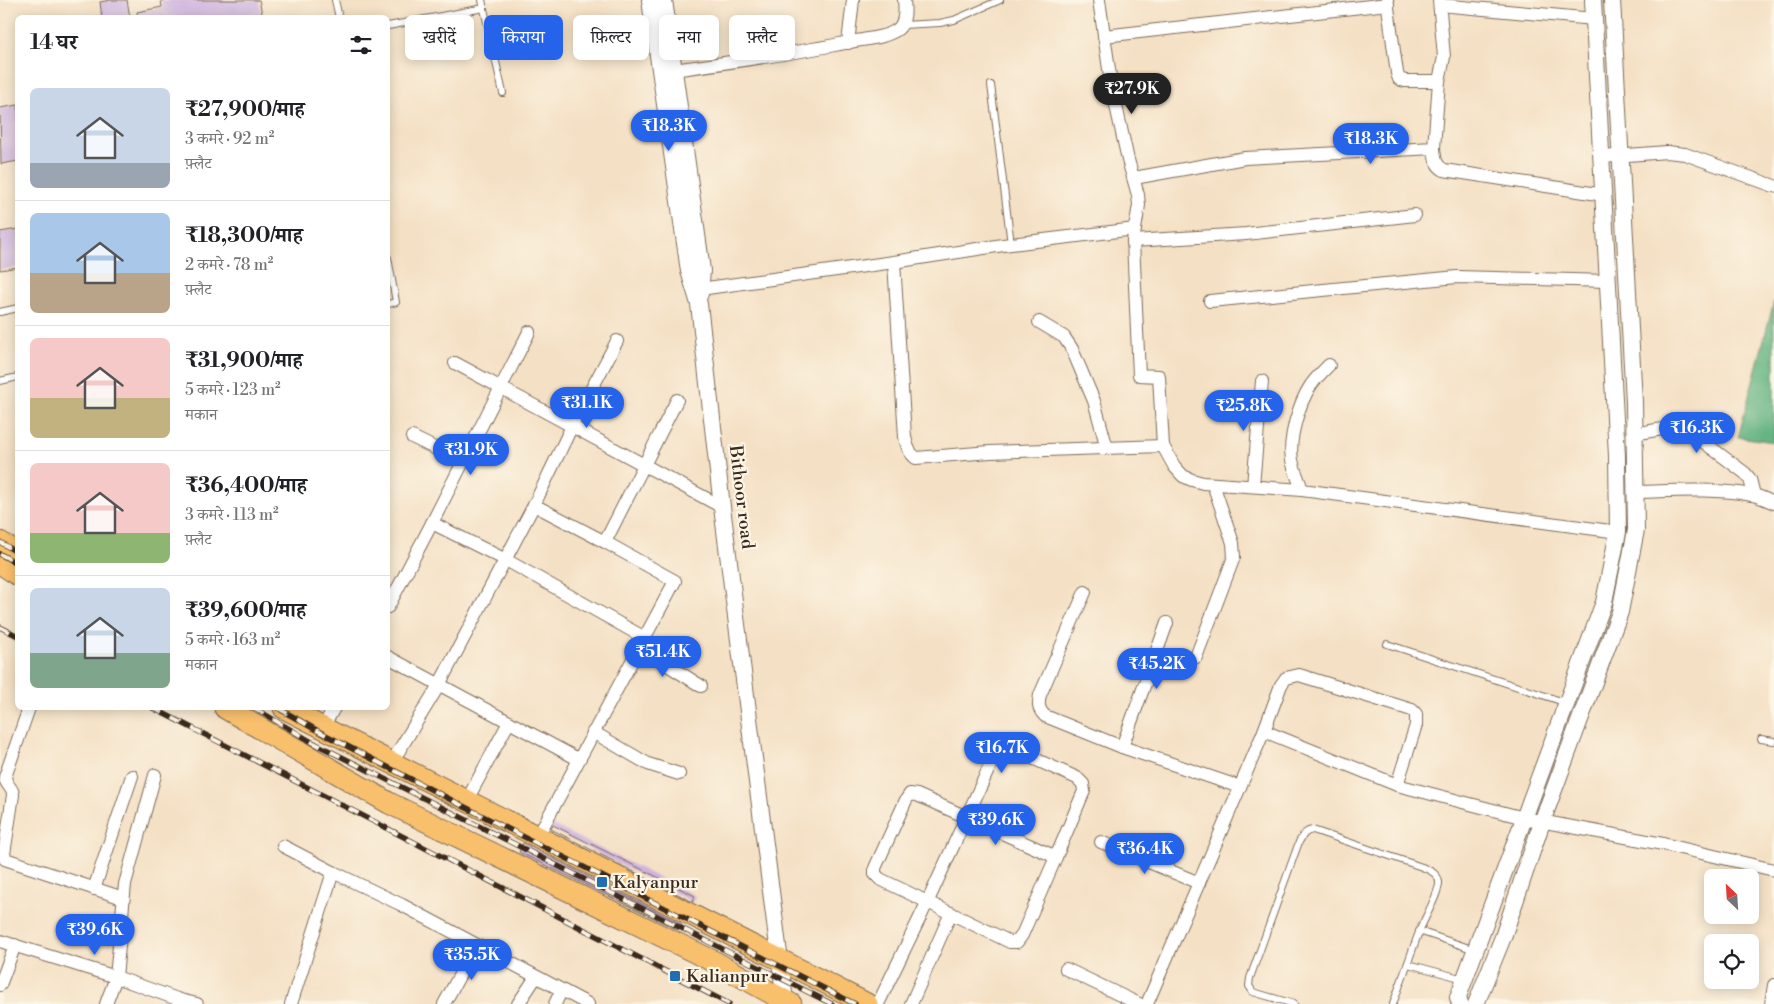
<!DOCTYPE html>
<html lang="hi">
<head>
<meta charset="utf-8">
<style>
  :root { --surface:#fff; --page:#f2f2f2; --text:#202124; --muted:#757577; --line:#e0e0e0; --accent:#2563eb }
  body { margin:0; font-family:"Libre Bodoni","Noto Serif Devanagari",serif; background:var(--page); color:var(--text); height:100vh; display:flex; flex-direction:column; font-size:19px; white-space:nowrap }
  * { box-sizing:border-box; margin:0 }
  p { font-size:16px; color:var(--muted) }
  .icon { flex:none; width:28px; height:28px; fill:none; stroke:currentColor; stroke-width:2; stroke-linecap:round; stroke-linejoin:round }
  .map { position:relative; flex:1; overflow:hidden }
  .drawer { position:absolute; left:15px; top:15px; width:375px; height:695px; display:flex; flex-direction:column; background:var(--surface); border-radius:8px; box-shadow:0 2px 12px #0003 }
  .drawer>* { flex:none }
  .guide { position:absolute; left:405px; top:15px; width:475px; height:45px; display:flex; gap:10px }
  .needle { width:32px; rotate:335deg }
  .buttons { position:absolute; left:1704px; top:869px; display:grid; gap:10px }
  .buttons a { display:grid; place-items:center; width:55px; height:55px; border-radius:8px; background:var(--surface); box-shadow:0 2px 12px #0003; font-size:25px }
  .price { position:absolute; translate:-50% -42px; padding:0 11px; border-radius:18px; background:var(--accent); color:#fff; font-size:16px; line-height:32px; filter:drop-shadow(0 1px 2px #0008) }
  .price::after { content:''; position:absolute; left:50%; top:30px; width:15px; height:11px; margin-left:-8px; background:inherit; clip-path:polygon(0 0,100% 0,50% 100%) }
  .price.on { background:#222; color:#fff }
  ul { padding:0; list-style:none }
  li { display:flex; align-items:center; gap:15px; height:125px; padding:0 15px }
  li+li { border-top:1px solid var(--line) }
  li span { display:grid; place-items:center; flex:none; width:140px; height:100px; border-radius:8px; color:#555 }
  li>.icon { margin-inline-start:auto }
  span .icon { width:60px; height:60px; fill:#fffc; stroke-width:1 }
  li b { font-size:21px }
  h2 { display:flex; justify-content:space-between; align-items:center; height:60px; padding:0 15px; font-size:21px }
  .tag { padding:0 18px; border-radius:8px; background:var(--surface); box-shadow:0 2px 12px #0003; font-size:18px; line-height:45px }
  .tag.on { background:var(--accent); color:#fff }
  .map>svg:first-child { display:block }
  .forest { fill:#5fb17e; stroke:#4d6e4e }
  .building { fill:#ceb2df }
  .lines { fill:none; stroke-linecap:round; stroke-linejoin:round }
  .service-casing { stroke:#7c6a58; stroke-width:8 }
  .minor-casing { stroke:#7c6a58; stroke-width:14 }
  .tertiary-casing { stroke:#7c6a58; stroke-width:18 }
  .trunk-casing { stroke:#7c6a58; stroke-width:23 }
  .service { stroke:#fff; stroke-width:6 }
  .minor { stroke:#fff; stroke-width:12 }
  .tertiary { stroke:#fff; stroke-width:16 }
  .trunk { stroke:#f8bf6c; stroke-width:21 }
  .rail-casing { stroke:#3b2a1e; stroke-width:5.5 }
  .rail { stroke:#fcf5e5; stroke-width:4; stroke-dasharray:11; stroke-linecap:butt }
  .poi-dot { fill:#1f6fb2; stroke:#fcf5e5; stroke-width:2 }
  .labels { text-anchor:middle; stroke-width:4.5; stroke-linejoin:round; paint-order:stroke }
  .street-label { font-size:18px; fill:#3b2a1e; stroke:#fcf5e5 }
  .poi-label { font-size:18px; fill:#3b2a1e; stroke:#fcf5e5; text-anchor:start }
</style>
</head>
<body>
<div class="map">
<svg width="1774" height="1004" viewBox="0 0 1774 1004">
  <rect width="100%" height="100%" fill="#fcf5e5"/>
  <filter id="ink" filterUnits="userSpaceOnUse"><feTurbulence type="fractalNoise" baseFrequency=".02" numOctaves="2"/><feDisplacementMap in="SourceGraphic" scale="10" xChannelSelector="R" yChannelSelector="G"/><feConvolveMatrix kernelMatrix="1 2 1 2 8 2 1 2 1" color-interpolation-filters="sRGB"/></filter>
  <filter id="wash" filterUnits="userSpaceOnUse"><feTurbulence type="fractalNoise" baseFrequency=".0096" numOctaves="4" result="noise"/><feDisplacementMap in="SourceGraphic" scale="20" xChannelSelector="R" yChannelSelector="G"/><feGaussianBlur stdDeviation="1.12" result="paint"/><feColorMatrix in="noise" values="0 0 0 0 0 0 0 0 0 0 0 0 0 0 0 0 0 1.4 0 .05"/><feComposite in="paint" operator="in"/></filter>
  <g filter="url(#wash)">
    <rect width="100%" height="100%" fill="#f4e0c4"/>
    <polygon class="forest" points="1774,301 1774,442 1738,437"/>
    <g id="blocks">
      <g class="building">
        <polygon points="111,0 127,0 130,18 102,18 100,2"/>
        <polygon points="161,0 259,0 263,18 138,18 137,12 162,7"/>
        <polygon points="18,105 18,161 1,164 0,108"/>
        <polygon points="18,229 18,267 0,270 0,232"/>
        <polygon points="553,825 695,896 693,902 551,829"/>
        <polygon points="523,843 681,924 678,930 519,852"/>
      </g>
    </g>
  </g>
  <g filter="url(#ink)">
    <use href="#blocks" fill-opacity="0" stroke="#7c6a58" stroke-width="1"/>
    <g class="lines">
      <g class="service-casing">
        <g id="service">
          <polyline points="335,0 339,18"/>
          <polyline points="482,0 503,93"/>
          <polyline points="902,25 940,23 954,20 1000,0"/>
          <polyline points="388,26 484,8"/>
          <polyline points="991,85 1011,244"/>
          <polyline points="388,258 396,302 388,304"/>
          <polyline points="0,312 18,308"/>
          <polyline points="0,381 18,377"/>
          <polyline points="1387,644 1567,703"/>
          <polyline points="1761,739 1774,741"/>
          <polyline points="1419,931 1475,950"/>
          <polyline points="1408,964 1464,979"/>
          <path d="M1294 1004 1253 992 1249 986 1250 978 1299 842C1303 835 1305 831 1313 830L1422 867C1429 870 1438 873 1439 882 1440 892 1423 921 1419 932 1410 956 1402 980 1393 1004"/>
        </g>
      </g>
      <g class="minor-casing">
        <g id="minor">
          <polyline points="1099,0 1111,83 1128,160 1138,195 1139,205 1135,229"/>
          <polyline points="1387,0 1397,73 1399,79 1405,81 1439,81"/>
          <polyline points="1440,5 1594,19"/>
          <polyline points="1104,36 1388,4"/>
          <polyline points="848,43 853,0"/>
          <path d="M673 70C732 62 792 54 850 42 865 39 886 38 898 29 906 22 905 9 904 0"/>
          <path d="M1434 148C1435 158 1435 165 1444 170L1604 195"/>
          <polyline points="1602,157 1667,152 1685,154 1774,186"/>
          <polyline points="1134,178 1245,158 1434,148 1439,81 1444,57 1439,0"/>
          <polyline points="1133,241 1246,234 1415,215"/>
          <polyline points="894,262 1003,245 1135,229 1133,241 1139,375 1159,376 1163,446 1174,466 1183,476 1192,480 1203,483 1302,490 1618,532"/>
          <path d="M700 289 894 262 905 437C907 446 909 453 916 458L990 452 1163 446"/>
          <polyline points="1210,301 1457,277 1608,281"/>
          <polyline points="1039,322 1064,337 1072,349 1094,401 1107,448"/>
          <polyline points="455,363 722,507"/>
          <path d="M1634 434C1653 431 1672 425 1690 432L1745 473 1750 479 1754 495"/>
          <polyline points="412,437 463,462"/>
          <polyline points="1253,486 1262,381"/>
          <path d="M1302 490C1299 480 1294 470 1292 460 1288 439 1299 403 1311 385 1316 378 1323 371 1329 365"/>
          <path d="M1635 492C1674 491 1714 488 1752 495 1760 496 1767 500 1774 503"/>
          <polyline points="534,505 572,426 617,341"/>
          <polyline points="432,523 506,560 645,638"/>
          <polyline points="605,542 677,400"/>
          <path d="M1085 592 1040 695C1038 705 1038 709 1045 716L1122 747 1240 787"/>
          <polyline points="388,607 432,523 529,332"/>
          <polyline points="639,647 701,686"/>
          <polyline points="388,657 578,759"/>
          <polyline points="1196,657 1234,557 1233,543 1213,484"/>
          <path d="M29 708 5 777C5 785 13 787 13 795L4 854 5 859 123 898"/>
          <polyline points="323,727 334,708"/>
          <polyline points="1264,731 1397,785 1524,818 1663,844 1774,870"/>
          <polyline points="593,732 648,764 679,774"/>
          <polyline points="1122,747 1167,623"/>
          <polyline points="392,762 439,685 534,505 605,542 675,581 538,836"/>
          <polygon points="910,794 917,795 1056,857 1022,935 1017,942 1010,942 880,879 875,874 875,868 906,800"/>
          <polyline points="467,800 509,722"/>
          <polyline points="1101,842 1199,883"/>
          <polyline points="283,846 333,872"/>
          <polyline points="94,889 132,776"/>
          <polyline points="0,941 116,977 180,1000"/>
          <polyline points="1066,969 1139,1004"/>
          <polyline points="0,985 15,945"/>
          <polyline points="106,1004 116,977 125,884 155,775"/>
          <polyline points="179,1004 180,1000 197,1004"/>
          <polyline points="291,1004 333,872 402,905 588,1004"/>
          <polyline points="444,1004 476,945"/>
          <polyline points="518,1004 536,977"/>
          <polyline points="555,1004 561,991"/>
          <polyline points="878,1004 927,903 995,755 1002,749 1010,748 1077,778 1083,784 1084,791 1056,857"/>
          <polyline points="911,1004 951,913"/>
          <polyline points="1147,1004 1264,731 1281,685 1286,678 1299,675 1412,710 1416,714 1416,725 1397,785"/>
          <polyline points="1771,1004 1774,985"/>
        </g>
      </g>
      <g class="tertiary-casing">
        <g id="tertiary">
          <polyline points="650,0 689,271 699,304 722,507 785,1001"/>
          <polyline points="664,0 702,270 700,294"/>
          <polyline points="1460,1004 1458,997 1604,602 1618,532 1617,456 1593,0"/>
          <polyline points="1476,1004 1503,937 1542,822 1620,612 1636,530 1634,402 1612,0"/>
        </g>
      </g>
      <g class="trunk-casing">
        <g id="trunk">
          <polyline points="0,542 18,553"/>
          <polyline points="0,563 18,575"/>
          <polyline points="225,708 389,803 715,962 791,1004"/>
          <polyline points="284,708 867,1004"/>
        </g>
      </g>
      <use href="#service" class="service"/>
      <use href="#minor" class="minor"/>
      <use href="#tertiary" class="tertiary"/>
      <use href="#trunk" class="trunk"/>
      <g class="rail-casing">
        <g id="rail">
          <polyline points="0,542 18,553"/>
          <polyline points="0,554 18,564"/>
          <polyline points="0,627 18,636"/>
          <polyline points="153,708 729,1004"/>
          <polyline points="254,708 312,742 832,1004"/>
          <polyline points="278,708 318,731 461,805 855,1004"/>
        </g>
      </g>
      <use href="#rail" class="rail"/>
    </g>
  </g>
  <g class="poi-dot">
    <rect x="596" y="876" width="12" height="12" rx="2.5"/>
    <rect x="669" y="970" width="12" height="12" rx="2.5"/>
  </g>
  <g class="labels">
    <g class="street-label">
      <text transform="translate(742 497) rotate(83)" y="6">Bithoor road</text>
    </g>
    <g class="poi-label">
      <text x="613" y="888">Kalyanpur</text>
      <text x="686" y="982">Kalianpur</text>
    </g>
  </g>
</svg>
<div class="buttons">
<a><svg class="needle" viewBox="-14 -14 28 28"><path d="M0-13l5 13h-10z" fill="#e53935"/><path d="M0 13l5-13h-10z" fill="#757577"/></svg></a>
<a><svg class="icon" aria-label="locate" viewBox="0 0 24 24"><circle cx="12" cy="12" r="6"/><path d="M12 2v4M12 18v4M2 12h4M18 12h4"/></svg></a>
</div>
<b class="price on" style="left:1132px;top:115px">₹27.9K</b>
<b class="price" style="left:669px;top:152px">₹18.3K</b>
<b class="price" style="left:1371px;top:165px">₹18.3K</b>
<b class="price" style="left:587px;top:429px">₹31.1K</b>
<b class="price" style="left:1244px;top:432px">₹25.8K</b>
<b class="price" style="left:1697px;top:454px">₹16.3K</b>
<b class="price" style="left:471px;top:476px">₹31.9K</b>
<b class="price" style="left:663px;top:678px">₹51.4K</b>
<b class="price" style="left:1157px;top:690px">₹45.2K</b>
<b class="price" style="left:1002px;top:774px">₹16.7K</b>
<b class="price" style="left:996px;top:846px">₹39.6K</b>
<b class="price" style="left:1145px;top:875px">₹36.4K</b>
<b class="price" style="left:95px;top:956px">₹39.6K</b>
<b class="price" style="left:472px;top:981px">₹35.5K</b>
<div class="guide">
<a class="tag">खरीदें</a>
<a class="tag on">किराया</a>
<a class="tag">फ़िल्टर</a>
<a class="tag">नया</a>
<a class="tag">फ़्लैट</a>
</div>
<section class="drawer">
<h2>14 घर<svg class="icon" aria-label="filters" viewBox="0 0 24 24"><path d="M4 7h16M4 17h16"/><circle cx="9" cy="7" r="2"/><circle cx="15" cy="17" r="2"/></svg></h2>
<ul>
<li><span style="background:linear-gradient(#c9d6e8 75%,#9aa5b1 0)"><svg class="icon" aria-label="home" viewBox="0 0 24 24"><path d="M3 11l9-7 9 7M6 9v11h12V9"/></svg></span><div><b>₹27,900/माह</b><p>3 कमरे · 92 m²</p><p>फ़्लैट</p></div></li>
<li><span style="background:linear-gradient(#a9c7e8 60%,#b9a48a 0)"><svg class="icon" aria-label="home" viewBox="0 0 24 24"><path d="M3 11l9-7 9 7M6 9v11h12V9"/></svg></span><div><b>₹18,300/माह</b><p>2 कमरे · 78 m²</p><p>फ़्लैट</p></div></li>
<li><span style="background:linear-gradient(#f6c9c9 60%,#c2b280 0)"><svg class="icon" aria-label="home" viewBox="0 0 24 24"><path d="M3 11l9-7 9 7M6 9v11h12V9"/></svg></span><div><b>₹31,900/माह</b><p>5 कमरे · 123 m²</p><p>मकान</p></div></li>
<li><span style="background:linear-gradient(#f6c9c9 70%,#8fb573 0)"><svg class="icon" aria-label="home" viewBox="0 0 24 24"><path d="M3 11l9-7 9 7M6 9v11h12V9"/></svg></span><div><b>₹36,400/माह</b><p>3 कमरे · 113 m²</p><p>फ़्लैट</p></div></li>
<li><span style="background:linear-gradient(#c9d6e8 65%,#7fa58c 0)"><svg class="icon" aria-label="home" viewBox="0 0 24 24"><path d="M3 11l9-7 9 7M6 9v11h12V9"/></svg></span><div><b>₹39,600/माह</b><p>5 कमरे · 163 m²</p><p>मकान</p></div></li>
</ul>
</section>
</div>
</body>
</html>
